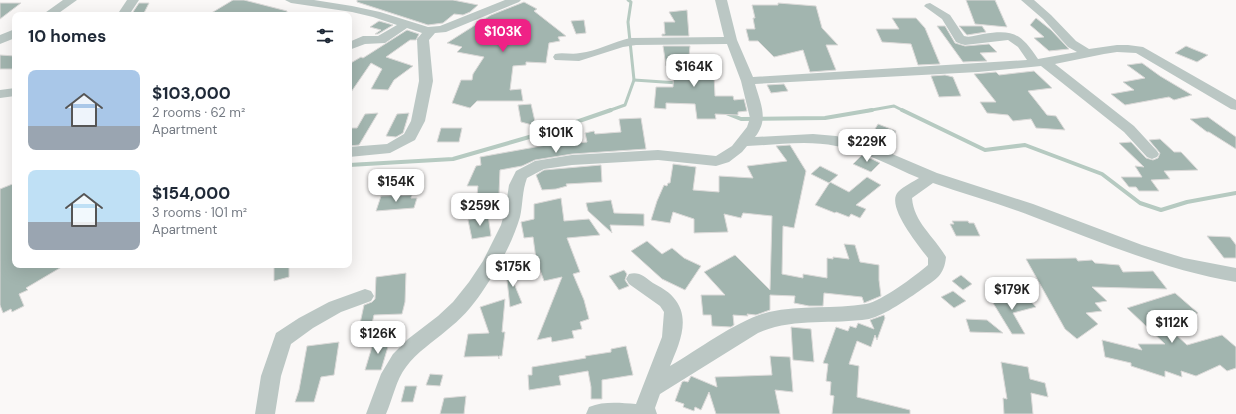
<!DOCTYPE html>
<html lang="en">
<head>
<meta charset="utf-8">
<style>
  :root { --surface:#fff; --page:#f2f2f3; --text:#1f2937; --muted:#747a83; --accent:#ef2286 }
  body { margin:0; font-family:"DM Sans",sans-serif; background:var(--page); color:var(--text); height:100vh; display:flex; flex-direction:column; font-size:15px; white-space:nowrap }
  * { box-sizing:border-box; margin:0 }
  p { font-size:13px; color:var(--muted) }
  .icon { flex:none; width:22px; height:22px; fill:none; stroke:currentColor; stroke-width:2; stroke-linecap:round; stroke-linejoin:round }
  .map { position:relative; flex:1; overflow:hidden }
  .details { position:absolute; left:12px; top:12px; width:340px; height:256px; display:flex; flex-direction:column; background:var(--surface); border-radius:8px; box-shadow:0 4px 16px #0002 }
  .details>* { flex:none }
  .price { position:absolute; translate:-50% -34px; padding:0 9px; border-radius:8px; background:#fff; color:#222; font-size:13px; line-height:26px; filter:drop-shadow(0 1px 2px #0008) }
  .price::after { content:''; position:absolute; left:50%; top:24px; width:12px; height:9px; margin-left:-6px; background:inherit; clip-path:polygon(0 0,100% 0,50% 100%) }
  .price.active { background:var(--accent); color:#fff }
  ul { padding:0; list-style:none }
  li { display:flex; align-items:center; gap:12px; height:100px; padding:0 16px }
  li span { display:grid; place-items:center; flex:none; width:112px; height:80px; border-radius:8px; color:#555 }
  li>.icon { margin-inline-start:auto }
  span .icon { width:48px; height:48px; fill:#fffc; stroke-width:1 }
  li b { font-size:17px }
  h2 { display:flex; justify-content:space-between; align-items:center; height:48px; padding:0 16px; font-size:17px }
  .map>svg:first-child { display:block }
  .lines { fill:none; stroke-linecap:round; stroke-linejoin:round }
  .stream-far1 { stroke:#b6cac1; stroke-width:3 }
  .stream { stroke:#b6cac1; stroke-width:4 }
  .building { fill:#a2b5af; stroke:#dcdad9 }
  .street { fill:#bbc7c4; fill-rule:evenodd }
</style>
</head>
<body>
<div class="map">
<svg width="1236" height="414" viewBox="0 0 1236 414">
  <rect width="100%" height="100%" fill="#faf8f7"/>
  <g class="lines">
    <g class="stream-far1">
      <polyline points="634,80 678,83"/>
      <polyline points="608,111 625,105 634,80 628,22 631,2 628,0"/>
      <polyline points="866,111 894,106 904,111"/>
    </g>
    <g class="stream">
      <polyline points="902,110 985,150 1025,145 1102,174 1140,203 1161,210 1187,202 1236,193"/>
      <polyline points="726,113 741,119 825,118 872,110"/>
      <polyline points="349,165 453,159 550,131 611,110"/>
    </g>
  </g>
  <g class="building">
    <polygon points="233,0 244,0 287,11 287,15 208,15"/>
    <polygon points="357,0 453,0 478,5 470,12 463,15 454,14 443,23 428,25 357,2"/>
    <polygon points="966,0 995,0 1007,27 975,24"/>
    <polygon points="524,2 537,9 534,11 566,36 558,37 560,41 549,43 546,63 526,62 526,65 513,66 510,90 521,89 523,101 477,101 470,108 452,103 461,80 472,80 473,74 484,57 457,52 462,47 447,43 491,15"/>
    <polygon points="0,3 21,3 0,19"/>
    <polygon points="139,3 149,3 143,15 131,15"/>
    <polygon points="778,3 816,6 822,28 838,45 826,45 836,70 810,72 803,50 774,57 758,41 749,41 746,29 755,29 753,18 755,18 752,5 778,5"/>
    <polygon points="687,10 689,36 662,36 662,34 665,34 664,22 675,22 669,12"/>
    <polygon points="892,18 916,18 925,28 940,64 918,65 911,44 882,42 876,29 899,29"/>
    <polygon points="1036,18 1051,30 1069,49 1049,51 1034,38 1044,37 1030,25"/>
    <polygon points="584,20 586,33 576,34 571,21"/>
    <polygon points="379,21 393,25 378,34 375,34 381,30 370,27"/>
    <polygon points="937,26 945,26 955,43 965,46 989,44 997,52 980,53 987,61 963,62"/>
    <polygon points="959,26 982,26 986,32 967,35"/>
    <polygon points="407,30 419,34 416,40 410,40 386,57 413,66 394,80 388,90 371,89 382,69 371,63 349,95 349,64 361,57 363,58"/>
    <polygon points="663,46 690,46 688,67 705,68 705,75 714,75 715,96 733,96 734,100 744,99 747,111 738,112 738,115 715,114 716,119 697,119 695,104 666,103 666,109 654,108 656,87 673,87 674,66 666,66"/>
    <polygon points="1186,46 1193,49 1208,55 1197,62 1175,53"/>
    <polygon points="0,55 15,56 15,69 0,69"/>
    <polygon points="1142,63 1160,76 1192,95 1174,100 1169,97 1125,105 1111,94 1134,90 1123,82 1145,78 1127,65"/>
    <polygon points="1034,71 1052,88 1028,91 1047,115 1056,116 1065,130 1036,128 1031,119 1013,121 1008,115 987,113 980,102 996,102 974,74 996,72 999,75"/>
    <polygon points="945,75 953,77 961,96 939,97 931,76"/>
    <polygon points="784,84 788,91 771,93 767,85"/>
    <polygon points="531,104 536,126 521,122 518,105"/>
    <polygon points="378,113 359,145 349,146 349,128 357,128 365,114"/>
    <polygon points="409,113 403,133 396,137 386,136 397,114"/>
    <polygon points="1208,117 1236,137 1236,149 1209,132 1207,132 1190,119"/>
    <polygon points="641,118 646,149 572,154 535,160 522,166 500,170 499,194 477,195 478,186 467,186 476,166 481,165 480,157 563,142 564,144 587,142 585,133 594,131 595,134 621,132 619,119"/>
    <polygon points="878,124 896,131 889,143 882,140 880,143 870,139 873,134 872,134"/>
    <polygon points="441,128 462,128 459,142 437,142"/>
    <polygon points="1160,139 1174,152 1181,152 1198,170 1164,171 1170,179 1151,180 1159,191 1139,191 1136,187 1129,187 1121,177 1142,177 1135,166 1144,167 1119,143 1131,142 1146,158 1153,160 1158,158 1160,153 1149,140"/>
    <polygon points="790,145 806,171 794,228 783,226 782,274 803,278 803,274 827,278 827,258 833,259 833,257 849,259 844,244 855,245 860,262 879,265 879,280 881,296 864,303 862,297 824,293 823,306 809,306 794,303 795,296 770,295 770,310 756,315 747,314 748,316 733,315 734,325 731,327 712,326 711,315 703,315 701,295 725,295 704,272 735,255 770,290 772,216 743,213 741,218 724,214 728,232 694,233 694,219 673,212 670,223 651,220 657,201 664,185 667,186 668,183 670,183 673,164 696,167 693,190 719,192 719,176 753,178 747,166 787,161 776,146"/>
    <polygon points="862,155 872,159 880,163 871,172 853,164"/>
    <polygon points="601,165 602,182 566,184 567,186 556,189 542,190 536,175 544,170"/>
    <polygon points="820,166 838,175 830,182 849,192 867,177 881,185 856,205 866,209 860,218 851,214 849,217 836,212 835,213 815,205 830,182 829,183 811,174"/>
    <polygon points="15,183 15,265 65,265 26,288 28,290 19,294 24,306 12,312 11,309 3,313 0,305 0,189"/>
    <polygon points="412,195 411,198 417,198 414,208 376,211 381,196"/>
    <polygon points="561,198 564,221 589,219 600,235 567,238 580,272 573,274 584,300 589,319 580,322 582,329 572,331 574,338 552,342 551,337 537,340 562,277 544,281 536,259 533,237 524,238 521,222 534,219 534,204"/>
    <polygon points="611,200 614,213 644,214 644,226 610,225 612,233 588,211 586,203"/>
    <polygon points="488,215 491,236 472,239 468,220"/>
    <polygon points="952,221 968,221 969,223 974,223 980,236 956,236 950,224 954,224"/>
    <polygon points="1207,236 1230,237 1236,245 1236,258 1224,258"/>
    <polygon points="647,241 662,254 672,248 684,258 701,266 685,290 662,279 631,251"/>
    <polygon points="1076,258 1078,261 1092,260 1095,263 1119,265 1123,272 1153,271 1167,289 1092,287 1107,301 1095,303 1102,311 1086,313 1098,324 1077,339 1065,329 1026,259"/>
    <polygon points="274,265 289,265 289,277 274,281"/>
    <polygon points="516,269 518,280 513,281 522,303 510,307 506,271"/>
    <polygon points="624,270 627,274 625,280 629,286 619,290 609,276"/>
    <polygon points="406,273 405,302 402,314 374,315 370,332 358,333 364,305 372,302 375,299 376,277"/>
    <polygon points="961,275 972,284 963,290 952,281"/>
    <polygon points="953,291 966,301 954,308 941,297"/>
    <polygon points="1175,293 1198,313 1160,320 1187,345 1222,335 1236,347 1236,368 1227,371 1220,365 1196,376 1181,371 1182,377 1165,371 1165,377 1131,366 1131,363 1105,357 1102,340 1142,350 1138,344 1165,344 1127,308"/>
    <polygon points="1025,295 1036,307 1013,313 1025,334 1012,334 990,298 1008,296 1010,299"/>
    <polygon points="505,299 502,332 505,332 502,356 499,356 499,359 498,356 464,357 468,334 489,333 480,307"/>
    <polygon points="884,315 885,318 877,340 875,335 871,347 857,341 849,364 859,366 857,397 910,410 910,414 832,414 834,396 830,395 831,382 826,381 828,364 823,363 836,327 848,331 850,326 856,328 858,323 874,329 870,320"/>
    <polygon points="966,319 987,320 1003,333 970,332"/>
    <polygon points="791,327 811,329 814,362 793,360"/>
    <polygon points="374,340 390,340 381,370 365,370"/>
    <polygon points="339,342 334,375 321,377 314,402 295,402 299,390 307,346"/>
    <polygon points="626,346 633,375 602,380 602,399 591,399 591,387 588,371 559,376 561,385 529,390 528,375 532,375 532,367 586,358 585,356 611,352 611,349"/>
    <polygon points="770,356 790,357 793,392 775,390 780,414 716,414 709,392 701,410 695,407 694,411 683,407 684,404 675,401 682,382 684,381 688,382 691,376 717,387 715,377 772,375"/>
    <polygon points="1001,362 1028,367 1030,379 1045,383 1048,397 1031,393 1033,414 1004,414 1003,398 1007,399"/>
    <polygon points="430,374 443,375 440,386 426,385"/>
    <polygon points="405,386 417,386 413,402 401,402"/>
    <polygon points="466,396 464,414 440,414 444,398"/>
  </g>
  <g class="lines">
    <g class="street">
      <polygon points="63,0 77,0 56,15 42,15"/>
      <polygon points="127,0 139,0 129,15 117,15"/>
      <polygon points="285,0 314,0 352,6 380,12 428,27 440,26 505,0 521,0 519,2 446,32 435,33 429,40 433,81 425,121 415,140 390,153 349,157 349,147 387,144 404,134 411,121 419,81 417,39 422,33 407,28 385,43 365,44 349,50 349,42 363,36 378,36 397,25 373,17 352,12 291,3"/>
      <path d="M715 0H727L737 40 753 77 1027 60 1018 47 1008 40 965 45 961 44 956 42 942 19 924 6 926 4 930 3 950 15 964 36C970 38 977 35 983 34 1014 29 1021 34 1038 59L1077 52 1068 47 1043 19 1021 0H1034L1051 15 1076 41 1089 49 1117 45H1128L1143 47 1236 100V110L1231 109 1136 53 1117 52 1104 54 1055 64 1134 126 1157 151 1159 154 1157 157 1152 159 1147 157 1124 132 1041 66 978 72 755 84C761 105 769 119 755 137L813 134 836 136 853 140 878 148 937 173 1033 204 1142 245 1184 258 1236 268V282C1165 270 1101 242 1034 217 1001 204 967 195 933 183L912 198C914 223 934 236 946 257 944 276 936 279 922 289 908 299 885 315 869 319 831 325 794 317 758 333L660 394 655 408 657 414H586L589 407C604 401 620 403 636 404L662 337 664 312 660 306 629 284 626 279 629 274C639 271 645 277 653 283 660 287 668 291 673 297 692 318 679 344 670 366 698 350 739 319 769 312 801 305 834 309 866 304 882 301 915 276 928 265V258C920 247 885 206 898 192 904 186 913 182 919 178 892 167 865 151 836 146 807 140 776 145 747 146L742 152 729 162 716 166 658 160 572 165 544 169 527 178C522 191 523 204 520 217 512 244 497 270 482 292 472 307 460 320 447 330 433 342 417 352 406 367 396 380 393 398 386 414H366L381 374 393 354 408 339 438 316 453 302 469 282 483 261 501 225 505 211 509 185 516 171 535 161 572 155 658 150 716 156 732 146 747 127 750 118 741 81 727 44 636 45 623 47 579 61 555 60 553 57 555 54C563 52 572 55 580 53 597 51 613 42 630 38L724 37Z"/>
      <polygon points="15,29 15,38 0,44 0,35"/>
      <polygon points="15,88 15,96 0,98 0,90"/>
      <polygon points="365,289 371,291 374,296 371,301 341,312 313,328 291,344 281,376 275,414 255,414 261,376 276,333 299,318 329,302"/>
    </g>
  </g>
</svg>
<b class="price active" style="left:503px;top:53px">$103K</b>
<b class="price" style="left:694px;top:88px">$164K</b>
<b class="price" style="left:556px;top:154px">$101K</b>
<b class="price" style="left:867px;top:163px">$229K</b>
<b class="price" style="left:396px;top:203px">$154K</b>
<b class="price" style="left:480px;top:227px">$259K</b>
<b class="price" style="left:513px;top:288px">$175K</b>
<b class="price" style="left:1012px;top:311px">$179K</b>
<b class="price" style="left:1172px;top:344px">$112K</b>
<b class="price" style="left:378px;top:355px">$126K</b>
<section class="details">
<h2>10 homes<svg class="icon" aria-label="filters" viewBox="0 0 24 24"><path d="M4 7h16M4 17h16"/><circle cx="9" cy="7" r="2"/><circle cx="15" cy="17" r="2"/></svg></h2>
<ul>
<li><span style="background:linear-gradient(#a9c7e8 70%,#9aa5b1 0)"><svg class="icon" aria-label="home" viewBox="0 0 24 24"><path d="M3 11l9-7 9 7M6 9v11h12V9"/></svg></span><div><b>$103,000</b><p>2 rooms · 62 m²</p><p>Apartment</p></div></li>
<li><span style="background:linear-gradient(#bfe0f5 65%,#9aa5b1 0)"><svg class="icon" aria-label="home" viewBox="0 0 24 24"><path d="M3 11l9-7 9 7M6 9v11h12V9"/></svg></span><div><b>$154,000</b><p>3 rooms · 101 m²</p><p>Apartment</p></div></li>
</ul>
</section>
</div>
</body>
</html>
